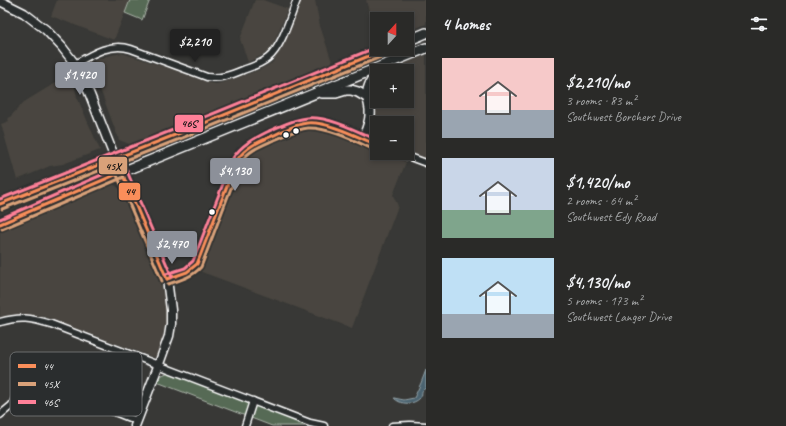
<!DOCTYPE html>
<html lang="en">
<head>
<meta charset="utf-8">
<style>
  :root { --surface:#2a2a28; --page:#323230; --text:#f1f3f6; --muted:#a5a7a8; --line:#464645; --accent:#8c9099 }
  body { margin:0; font-family:Caveat,sans-serif; background:var(--page); color:var(--text); height:100vh; display:flex; flex-direction:column; font-size:15px; white-space:nowrap }
  * { box-sizing:border-box; margin:0 }
  p { font-size:13px; color:var(--muted) }
  .icon { flex:none; width:22px; height:22px; fill:none; stroke:currentColor; stroke-width:2; stroke-linecap:round; stroke-linejoin:round }
  .map { position:relative; flex:1; overflow:hidden }
  .drawer { display:flex; flex-direction:column; background:var(--surface); width:360px }
  .drawer>* { flex:none }
  .needle { width:26px; rotate:21deg }
  .fabs { position:absolute; left:370px; top:12px; display:grid; gap:8px }
  .fabs a { display:grid; place-items:center; width:44px; height:44px; border-radius:0px; background:var(--surface); box-shadow:0 2px 6px #0003,0 0 0 1px var(--line); font-size:20px }
  .price { position:absolute; translate:-50% -34px; padding:0 9px; border-radius:4px; background:var(--accent); color:#fff; font-size:13px; line-height:26px; filter:drop-shadow(0 1px 2px #0008) }
  .price::after { content:''; position:absolute; left:50%; top:24px; width:12px; height:9px; margin-left:-6px; background:inherit; clip-path:polygon(0 0,100% 0,50% 100%) }
  .price.active { background:#222; color:#fff }
  ul { padding:0; list-style:none }
  li { display:flex; align-items:center; gap:12px; height:100px; padding:0 16px }
  li span { display:grid; place-items:center; flex:none; width:112px; height:80px; border-radius:0px; color:#555 }
  li>.icon { margin-inline-start:auto }
  span .icon { width:48px; height:48px; fill:#fffc; stroke-width:1 }
  li b { font-size:17px }
  h2 { display:flex; justify-content:space-between; align-items:center; height:48px; padding:0 16px; font-size:17px }
  main { display:flex; flex:1; min-height:0 }
  .map>svg:first-child { display:block }
  .built { fill:#48453f }
  .green { fill:#576a54; stroke:#abb4aa }
  .water { fill:#4b6470; stroke:#93a2a9 }
  .lines { fill:none; stroke-linecap:round; stroke-linejoin:round }
  .minor-casing { stroke:#fff; stroke-width:9 }
  .major-casing { stroke:#fff; stroke-width:11 }
  .highway-casing { stroke:#fff; stroke-width:12 }
  .minor { stroke:#2a2d2e; stroke-width:6 }
  .major { stroke:#2a2d2e; stroke-width:8 }
  .highway { stroke:#2a2d2e; stroke-width:9 }
  .bus-1-casing { stroke:#2a2d2e; stroke-width:6 }
  .bus-2-casing { stroke:#2a2d2e; stroke-width:6 }
  .bus-3-casing { stroke:#2a2d2e; stroke-width:6 }
  .bus-1 { stroke:#fa8e5a; stroke-width:3 }
  .bus-2 { stroke:#d9a179; stroke-width:3 }
  .bus-3 { stroke:#ff8098; stroke-width:3 }
  .bus-dot { fill:#fff; stroke:#2a2d2e; stroke-width:1.5 }
  .key { fill:#2a2d2e; stroke:#6a6c6d; stroke-width:1 }
  .key-label { font-size:11px; fill:#fff }
  .line-badge { stroke:#2a2d2e; stroke-width:1.5 }
  .pale-badge-label { font-size:11px; text-anchor:middle; font-weight:bold; fill:#111 }
</style>
</head>
<body>
<main>
<div class="map">
<svg width="426" height="426" viewBox="0 0 426 426">
  <rect width="100%" height="100%" fill="#383836"/>
  <filter id="ink" filterUnits="userSpaceOnUse"><feTurbulence type="fractalNoise" baseFrequency=".025" numOctaves="2"/><feDisplacementMap in="SourceGraphic" scale="8" xChannelSelector="R" yChannelSelector="G"/><feConvolveMatrix kernelMatrix="1 2 1 2 8 2 1 2 1" color-interpolation-filters="sRGB"/></filter>
  <g filter="url(#ink)">
    <g class="built">
      <polygon points="57,0 130,0 114,40 51,16"/>
      <polygon points="255,0 263,0 288,9 272,47 268,52 263,55 248,62 240,39"/>
      <polygon points="300,0 315,0 320,26 332,62 129,144 119,140 91,65 95,61 107,56 122,53 172,69 210,83 216,84 227,81 259,70 272,63 281,49"/>
      <polygon points="366,0 426,0 426,24 407,32 407,19 377,19 377,42"/>
      <polygon points="426,55 426,159 407,151 407,123 377,123 377,139 372,134 371,130 371,89 377,78 377,101 407,101 407,71 385,71"/>
      <polygon points="65,77 66,78 68,77 74,83 77,97 100,150 63,164 50,166 17,180 1,124 9,121 8,119 24,102"/>
      <polygon points="312,128 320,129 377,151 377,153 383,153 406,162 393,195 398,206 352,328 199,271 207,258 242,162 248,154 256,148 304,129"/>
      <polygon points="112,184 116,186 120,189 125,196 163,291 166,304 166,323 161,345 158,355 156,357 152,357 45,317 25,314 15,314 0,317 0,231 68,202"/>
    </g>
    <g class="green">
      <polygon points="130,0 150,0 142,20 125,13"/>
      <polygon points="167,373 171,373 311,426 272,426 157,382 162,375"/>
    </g>
    <path class="water" d="M426 370V388C419 391 424 394 420 398 414 405 400 405 394 398L404 400 414 398 421 383Z"/>
    <g class="lines">
      <g class="minor-casing">
        <g id="minor">
          <path d="M75 64C92 54 111 42 131 49L207 77C220 79 231 75 243 70 251 67 261 64 268 58 282 47 290 17 297 0"/>
          <polyline points="399,153 426,163"/>
          <path d="M167 279C178 276 189 274 197 264L237 160C244 148 256 142 269 137 281 132 294 125 307 123 325 121 359 138 377 145"/>
          <path d="M0 322C21 316 30 318 51 324L310 423 324 426"/>
          <polyline points="84,407 91,405 97,405 137,421"/>
          <polyline points="0,415 12,405 22,383"/>
          <polyline points="245,426 253,401"/>
          <polyline points="392,426 410,425 426,426"/>
        </g>
      </g>
      <g class="major-casing">
        <polyline id="major" points="0,1 24,13 46,30 62,47 75,64 81,74 90,95 112,151 167,279 171,310 171,324 169,336 159,364 135,426"/>
      </g>
      <g class="highway-casing">
        <g id="highway">
          <polyline points="407,41 426,33"/>
          <polyline points="322,93 336,93 346,90 351,90 358,92 368,98"/>
          <path d="M363 139C366 131 370 123 370 115 371 109 369 105 368 99 366 89 371 81 377 73"/>
          <polyline points="0,204 180,133 244,107 386,49"/>
          <polyline points="0,224 122,172 426,48"/>
        </g>
      </g>
      <use href="#minor" class="minor"/>
      <use href="#major" class="major"/>
      <use href="#highway" class="highway"/>
      <g class="bus-1-casing">
        <g id="bus-1">
          <polyline points="116,159 167,279"/>
          <polyline points="0,204 180,133 386,49"/>
          <polyline points="0,224 122,172"/>
          <path d="M167 279 187 272 197 264 237 160C246 147 258 142 272 136 283 131 295 124 307 123 327 121 358 137 377 145"/>
        </g>
      </g>
      <g class="bus-2-casing">
        <g id="bus-2">
          <polyline points="111,161 162,281"/>
          <polyline points="2,209 182,138 388,54"/>
          <polyline points="2,229 124,177"/>
          <path d="M168 284C181 280 192 277 201 267L241 162C249 150 261 146 274 140 285 136 296 129 308 128 328 127 357 142 375 150"/>
        </g>
      </g>
      <g class="bus-3-casing">
        <g id="bus-3">
          <polyline points="121,157 172,277"/>
          <polyline points="0,199 178,128 377,47"/>
          <polyline points="0,219 120,167"/>
          <path d="M166 274 185 268 193 261 233 158C242 144 255 138 269 131 281 126 294 119 307 118 329 116 357 131 377 140"/>
        </g>
      </g>
      <use href="#bus-1" class="bus-1"/>
      <use href="#bus-2" class="bus-2"/>
      <use href="#bus-3" class="bus-3"/>
    </g>
  </g>
  <g class="bus-dot">
    <circle cx="296" cy="131" r="3.5"/>
    <circle cx="286" cy="135" r="3.5"/>
    <circle cx="212" cy="212" r="3.5"/>
  </g>
  <rect x="10" y="352" width="132" height="64" rx="6" class="key"/>
  <rect x="18" y="364" width="18" height="4" fill="#fa8e5a"/>
  <rect x="18" y="382" width="18" height="4" fill="#d9a179"/>
  <rect x="18" y="400" width="18" height="4" fill="#ff8098"/>
  <g class="key-label">
    <text x="43" y="370">44</text>
    <text x="43" y="388">45X</text>
    <text x="43" y="406">46S</text>
  </g>
  <g class="line-badge">
    <rect x="174" y="114" width="30" height="19" rx="4" fill="#ff8098"/>
    <rect x="98" y="156" width="30" height="19" rx="4" fill="#d9a179"/>
    <rect x="118" y="182" width="23" height="19" rx="4" fill="#fa8e5a"/>
  </g>
  <g class="pale-badge-label">
    <text x="189" y="127">46S</text>
    <text x="113" y="170">45X</text>
    <text x="130" y="195">44</text>
  </g>
</svg>
<div class="fabs">
<a><svg class="needle" viewBox="-14 -14 28 28"><path d="M0-13l5 13h-10z" fill="#e53935"/><path d="M0 13l5-13h-10z" fill="#a5a7a8"/></svg></a>
<a>+</a>
<a>−</a>
</div>
<b class="price active" style="left:195px;top:63px">$2,210</b>
<b class="price" style="left:80px;top:96px">$1,420</b>
<b class="price" style="left:235px;top:192px">$4,130</b>
<b class="price" style="left:172px;top:265px">$2,470</b>
</div>
<section class="drawer">
<h2>4 homes<svg class="icon" aria-label="filters" viewBox="0 0 24 24"><path d="M4 7h16M4 17h16"/><circle cx="9" cy="7" r="2"/><circle cx="15" cy="17" r="2"/></svg></h2>
<ul>
<li><span style="background:linear-gradient(#f6c9c9 65%,#9aa5b1 0)"><svg class="icon" aria-label="home" viewBox="0 0 24 24"><path d="M3 11l9-7 9 7M6 9v11h12V9"/></svg></span><div><b>$2,210/mo</b><p>3 rooms · 83 m²</p><p>Southwest Borchers Drive</p></div></li>
<li><span style="background:linear-gradient(#c9d6e8 65%,#7fa58c 0)"><svg class="icon" aria-label="home" viewBox="0 0 24 24"><path d="M3 11l9-7 9 7M6 9v11h12V9"/></svg></span><div><b>$1,420/mo</b><p>2 rooms · 64 m²</p><p>Southwest Edy Road</p></div></li>
<li><span style="background:linear-gradient(#bfe0f5 70%,#9aa5b1 0)"><svg class="icon" aria-label="home" viewBox="0 0 24 24"><path d="M3 11l9-7 9 7M6 9v11h12V9"/></svg></span><div><b>$4,130/mo</b><p>5 rooms · 173 m²</p><p>Southwest Langer Drive</p></div></li>
</ul>
</section>
</main>
</body>
</html>
